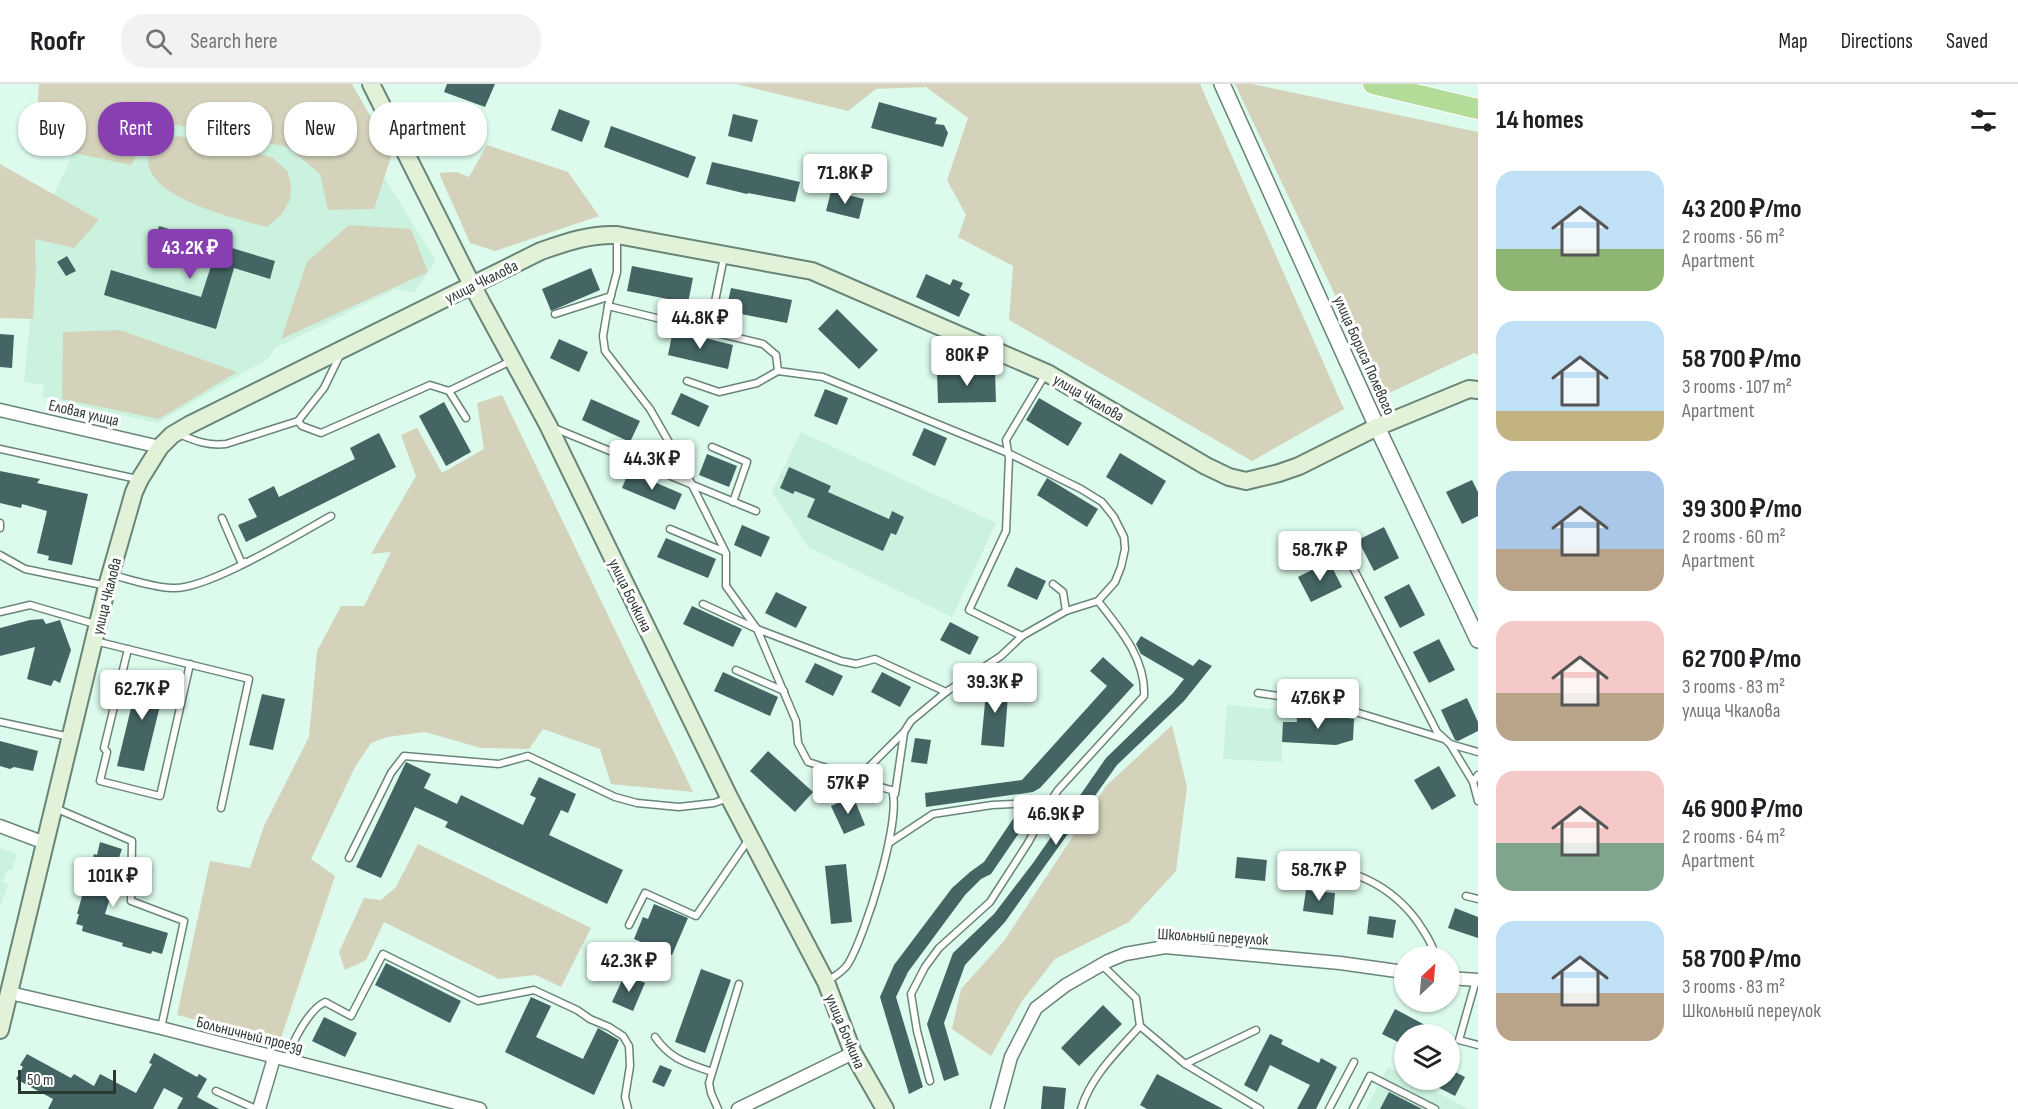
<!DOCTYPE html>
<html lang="en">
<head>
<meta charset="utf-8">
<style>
  :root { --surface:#fff; --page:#f2f2f2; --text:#202124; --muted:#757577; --line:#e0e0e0; --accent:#873fb2 }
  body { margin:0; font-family:"Sofia Sans Condensed",sans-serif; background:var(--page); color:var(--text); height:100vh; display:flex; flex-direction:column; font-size:22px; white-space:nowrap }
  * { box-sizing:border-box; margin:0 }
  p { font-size:20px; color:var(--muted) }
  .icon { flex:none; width:33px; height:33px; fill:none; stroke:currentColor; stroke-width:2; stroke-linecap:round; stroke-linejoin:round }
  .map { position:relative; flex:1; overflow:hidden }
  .side { display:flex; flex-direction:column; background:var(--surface); width:540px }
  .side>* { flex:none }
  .banner { position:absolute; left:18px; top:18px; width:570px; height:54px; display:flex; gap:12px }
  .needle { width:39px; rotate:26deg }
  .fabs { position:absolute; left:1394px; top:862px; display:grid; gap:12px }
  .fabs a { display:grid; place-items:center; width:66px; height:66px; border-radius:50%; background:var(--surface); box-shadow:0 2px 4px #0004; font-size:30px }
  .scale { position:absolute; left:18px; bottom:15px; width:98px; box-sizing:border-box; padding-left:6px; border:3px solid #2c3832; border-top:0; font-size:16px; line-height:21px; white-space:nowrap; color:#2c3832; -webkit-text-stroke:4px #fff; paint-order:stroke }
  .price { position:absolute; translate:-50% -51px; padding:0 14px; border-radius:6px; background:#fff; color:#222; font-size:20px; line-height:39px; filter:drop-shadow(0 2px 3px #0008) }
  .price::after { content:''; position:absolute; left:50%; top:36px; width:18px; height:14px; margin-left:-9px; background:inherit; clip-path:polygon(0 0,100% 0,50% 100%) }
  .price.current { background:var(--accent); color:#fff }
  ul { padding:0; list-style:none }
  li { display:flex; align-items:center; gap:18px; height:150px; padding:0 18px }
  li span { display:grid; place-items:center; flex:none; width:168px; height:120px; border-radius:18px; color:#555 }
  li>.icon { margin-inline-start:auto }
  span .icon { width:72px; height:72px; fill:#fffc; stroke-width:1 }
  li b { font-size:26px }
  h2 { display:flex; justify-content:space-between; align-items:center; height:72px; padding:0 18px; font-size:26px }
  .chip { padding:0 21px; border-radius:24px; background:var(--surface); box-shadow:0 2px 4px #0004; font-size:21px; line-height:54px }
  .chip.current { background:var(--accent); color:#fff }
  header { display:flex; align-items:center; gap:36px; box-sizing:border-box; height:84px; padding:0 30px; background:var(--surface); border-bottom:2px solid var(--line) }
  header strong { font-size:28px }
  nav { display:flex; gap:33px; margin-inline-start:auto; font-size:21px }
  .search { width:420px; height:54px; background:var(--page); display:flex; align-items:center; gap:15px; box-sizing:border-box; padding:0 21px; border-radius:24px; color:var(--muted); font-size:22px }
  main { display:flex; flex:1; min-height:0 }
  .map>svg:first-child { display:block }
  .built { fill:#cbf2de }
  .green { fill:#d4d2bb }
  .building { fill:#446564 }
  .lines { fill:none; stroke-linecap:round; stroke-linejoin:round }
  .service-casing { stroke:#698577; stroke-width:9 }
  .minor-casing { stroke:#698577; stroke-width:15 }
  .tertiary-casing { stroke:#698577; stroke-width:18 }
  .secondary-casing { stroke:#698577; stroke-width:20 }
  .trunk-casing { stroke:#fff; stroke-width:22 }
  .service { stroke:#fff; stroke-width:6 }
  .minor { stroke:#fff; stroke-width:12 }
  .tertiary { stroke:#fff; stroke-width:15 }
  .secondary { stroke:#e2f2d9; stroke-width:16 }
  .trunk { stroke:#b3dc98; stroke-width:20 }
  .labels { text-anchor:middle; stroke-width:6; stroke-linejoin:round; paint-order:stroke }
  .street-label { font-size:16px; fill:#2c3832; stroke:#fff }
</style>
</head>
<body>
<header>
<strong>Roofr</strong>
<div class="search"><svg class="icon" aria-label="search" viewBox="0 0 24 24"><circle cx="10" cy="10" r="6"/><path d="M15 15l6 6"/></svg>Search here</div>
<nav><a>Map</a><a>Directions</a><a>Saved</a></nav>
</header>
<main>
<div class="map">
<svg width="1478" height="1025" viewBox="0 0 1478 1025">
  <rect width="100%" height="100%" fill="#dcfbec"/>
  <g class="built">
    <polygon points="101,0 379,85 436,177 415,207 409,208 396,205 275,264 269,274 157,339 42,313 44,301 24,298 31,228 17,185 69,79 91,14"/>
    <polygon points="801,348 996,439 952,533 808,463 772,408"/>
    <polygon points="1227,621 1296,627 1354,635 1353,656 1336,661 1282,658 1282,678 1223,675"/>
    <polygon points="0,764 17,770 12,786 7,786 3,798 8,800 0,823"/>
    <polygon points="1388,983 1404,991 1404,996 1413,996 1469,1025 1366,1025"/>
  </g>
  <g class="green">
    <polygon points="39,0 352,0 392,70 374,125 328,126 320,90 288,63 157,37 131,81 35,61"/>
    <polygon points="736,0 1200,0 1344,325 1252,377 1009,236 1013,182 958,153 966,131 947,96 968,34 926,3 876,5 848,27"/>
    <polygon points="1235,0 1252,0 1478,48 1478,271 1474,269 1383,312"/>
    <path d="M178 52 234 62 273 74 288 88 291 102 290 116 281 131 267 143C239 135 138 113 149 70 152 56 166 54 178 52Z"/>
    <polygon points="487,61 568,88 599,132 495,167 470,159 439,89 456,88 469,93"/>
    <polygon points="0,80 99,136 74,164 35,155 36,184 33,235 0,234"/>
    <polygon points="349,141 411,145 428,188 281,255 307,178"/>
    <polygon points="120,246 237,288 159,335 62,315 63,248"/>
    <polygon points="502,311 693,708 611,700 600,665 543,645 529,665 481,664 425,648 387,653 371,659 355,683 311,775 335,792 280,957 177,931 210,777 250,784 264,742 309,653 317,567 341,522 364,522 391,468 371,470 416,392 401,351 417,344 442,389 484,365 477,319"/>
    <polygon points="1172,641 1187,703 1176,787 1129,838 1055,875 1022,917 991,972 952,945 961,905 1004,857 1106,702"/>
    <polygon points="418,760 591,844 561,903 536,891 499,895 384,838 366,876 345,886 339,868 364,814 381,816 396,803"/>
  </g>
  <g class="building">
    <polygon points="447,0 495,0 485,23 444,8"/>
    <polygon points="879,18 937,34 935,40 944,41 948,49 943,63 871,44"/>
    <polygon points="559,25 590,37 582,58 551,46"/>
    <polygon points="733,30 758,36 752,58 728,52"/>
    <polygon points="611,42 696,73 688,94 604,63"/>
    <polygon points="712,78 800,98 795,118 748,109 747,110 706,100"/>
    <polygon points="831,107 864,115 859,135 826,127"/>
    <polygon points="159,142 275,177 270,195 234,184 216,245 104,211 111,186 201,213 212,179 153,161"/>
    <polygon points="67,172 76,187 66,192 57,178"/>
    <polygon points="632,182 693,194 688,219 627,207"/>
    <polygon points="591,184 600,206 551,227 542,205"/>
    <polygon points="926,190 950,201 953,195 963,199 960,205 970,210 959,233 916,213"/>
    <polygon points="731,204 792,216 787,239 726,227"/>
    <polygon points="837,225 878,266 859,285 818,245"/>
    <polygon points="673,246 733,261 728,285 668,271"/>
    <polygon points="0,250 14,251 12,284 0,283"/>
    <polygon points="559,255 588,268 579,288 550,274"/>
    <polygon points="995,287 996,318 938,319 937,289"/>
    <polygon points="825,305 848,314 837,341 814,332"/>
    <polygon points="681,309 709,322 699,343 671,330"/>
    <polygon points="1039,314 1082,339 1068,362 1026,336"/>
    <polygon points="591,315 640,337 630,358 582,336"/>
    <polygon points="444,318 471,368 446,382 419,332"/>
    <polygon points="924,344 947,354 935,382 912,371"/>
    <polygon points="379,349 396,383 246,458 238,441 257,433 248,415 274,402 279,413 355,375 350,364"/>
    <polygon points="1120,369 1166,397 1152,421 1106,393"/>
    <polygon points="707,370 737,382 729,403 699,391"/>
    <polygon points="789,383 831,402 828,408 889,435 892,427 904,433 896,451 891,449 883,467 807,433 815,415 795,407 793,410 780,404"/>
    <polygon points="0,387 40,395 37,399 88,410 72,481 48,476 49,472 37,469 47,427 22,420 21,424 0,419"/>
    <polygon points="629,387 682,410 675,426 622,404"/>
    <polygon points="1047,394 1098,425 1087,443 1037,411"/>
    <polygon points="1472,396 1478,408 1478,432 1462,440 1446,408"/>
    <polygon points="742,441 770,453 761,473 734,461"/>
    <polygon points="1384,443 1399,474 1374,487 1358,456"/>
    <polygon points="666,454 716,475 708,494 657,473"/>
    <polygon points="1329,477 1342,503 1311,518 1298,493"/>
    <polygon points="1016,483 1046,497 1037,516 1007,502"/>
    <polygon points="1409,500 1425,531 1400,544 1384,513"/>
    <polygon points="776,508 807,523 796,544 765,529"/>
    <polygon points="692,522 742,545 733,563 683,540"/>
    <polygon points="43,535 46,540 60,536 71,566 60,599 54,596 51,602 27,595 35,563 0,572 0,544 30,536"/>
    <polygon points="950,538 979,553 970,571 940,556"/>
    <polygon points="1141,552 1193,582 1199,575 1212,582 1184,617 1117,681 1005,838 965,881 944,939 959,991 944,997 927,940 953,869 994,830 1033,779 1106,674 1173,609 1184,595 1141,570 1136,560"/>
    <polygon points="1439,555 1455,586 1429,599 1413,568"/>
    <polygon points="1103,573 1134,601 1040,704 1033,708 926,723 925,709 1022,696 1107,602 1090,587"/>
    <polygon points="815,579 843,592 833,612 805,598"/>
    <polygon points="140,587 167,593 144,687 117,682"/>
    <polygon points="723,588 778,613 770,632 714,607"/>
    <polygon points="882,588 911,603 900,623 871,608"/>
    <polygon points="987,597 1009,599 1004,663 981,661"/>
    <polygon points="262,610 285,615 273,666 249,661"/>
    <polygon points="1467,614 1478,638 1478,647 1458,657 1455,656 1441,626"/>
    <polygon points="1296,627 1354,635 1353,656 1336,661 1282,658 1283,638 1297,638"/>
    <polygon points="915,654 931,656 927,680 911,678"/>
    <polygon points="0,657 38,667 33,687 14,683 10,685 0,682"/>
    <polygon points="768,667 813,708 795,728 750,687"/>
    <polygon points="406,678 431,690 424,704 457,720 461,711 523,741 536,714 530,711 539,693 576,710 568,729 561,726 549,751 623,786 607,820 445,743 448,738 415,723 381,794 356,783"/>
    <polygon points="1439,682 1456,712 1432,726 1414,696"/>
    <polygon points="853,712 865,741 844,750 831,722"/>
    <polygon points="1019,726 1030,733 991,790 981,795 965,811 908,888 896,913 923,1003 909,1010 880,913 894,881 952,804 970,788 984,778"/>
    <polygon points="100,758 122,765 109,802 113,804 105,830 168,849 162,870 152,867 151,870 122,862 123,859 82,847 83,842 76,840 79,830 77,830 94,770 97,771"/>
    <polygon points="1237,773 1267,776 1265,797 1235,794"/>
    <polygon points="846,780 852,838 831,840 825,782"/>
    <polygon points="1306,806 1335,809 1333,831 1303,827"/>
    <polygon points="654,820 688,834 672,871 634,855 643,833 648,835"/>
    <polygon points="1455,824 1478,833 1478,854 1448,844"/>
    <polygon points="1369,832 1396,836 1393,854 1367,850"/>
    <polygon points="386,879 461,917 450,939 375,901"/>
    <polygon points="701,885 731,896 705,969 675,958"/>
    <polygon points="625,890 645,899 633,927 612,918"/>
    <polygon points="531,913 551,922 536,953 583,975 598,944 619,956 594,1011 505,968"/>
    <polygon points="1103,921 1122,940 1079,982 1061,964"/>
    <polygon points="1395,925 1425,941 1420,951 1404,951 1404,961 1382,950"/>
    <polygon points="324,933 357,949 345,973 312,957"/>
    <polygon points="1270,950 1283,956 1281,960 1319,979 1321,974 1337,983 1316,1025 1297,1025 1310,1001 1270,981 1257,1008 1244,1001"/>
    <polygon points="154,969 197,993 199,990 207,995 197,1013 219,1025 177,1025 183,1014 164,1004 153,1025 48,1025 53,1015 16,995 23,983 20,981 27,970 71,994 74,990 94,1002 100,990 136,1009 152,980 149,979"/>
    <polygon points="660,981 672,986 664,1003 652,998"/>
    <polygon points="1449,985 1465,993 1455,1012 1424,996 1449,996"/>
    <polygon points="1157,990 1223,1025 1147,1025 1140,1021"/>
    <polygon points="1043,1002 1066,1004 1064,1025 1041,1025"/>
    <polygon points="1389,1008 1422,1025 1380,1025"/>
  </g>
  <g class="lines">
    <g class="service-casing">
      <g id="service">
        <path d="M617 153V188L608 222 603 252 605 267 650 325 682 381 726 469V502L757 545 796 637 798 659 808 678 833 686 858 689 857 694C869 697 879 704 892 706 902 736 865 852 848 880 843 888 833 893 826 898"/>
        <polyline points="724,173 709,247 763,260 776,271 778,287 823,293 1008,369 1081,405 1102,418 1114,433 1124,453 1125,465 1121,483 1115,498 1098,517 1066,527"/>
        <polyline points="608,222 709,247"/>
        <polyline points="555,230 611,212"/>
        <polyline points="687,297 719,308 757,299 778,287"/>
        <polyline points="449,307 466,334"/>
        <polyline points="298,337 302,342 321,349 430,301 449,307 511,277"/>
        <polyline points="554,344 756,427"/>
        <path d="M179 350C195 357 208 362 226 360L298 337 324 304 341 269"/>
        <polyline points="712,363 747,378 733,418"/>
        <polyline points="0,365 137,395"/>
        <polyline points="222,434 242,480 245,478"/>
        <polyline points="0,444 0,439"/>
        <polyline points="670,445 725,468"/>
        <polyline points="1343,464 1437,648 1450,660 1478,668"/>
        <polyline points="0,471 25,485 107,502"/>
        <path d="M113 491C132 496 152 503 172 504 206 507 298 450 331 432"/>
        <polyline points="703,520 757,545 841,577 856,580 875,575 946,608"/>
        <polyline points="0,528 30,521 95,540"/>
        <polyline points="1022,552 1066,527 1063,508 1053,500"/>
        <polyline points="95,557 249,595 221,724"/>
        <polyline points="128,565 104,664 107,668 100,697 160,712 190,580"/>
        <polyline points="736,586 784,607"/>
        <polyline points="1258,609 1326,619 1444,655"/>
        <polyline points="0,638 70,653"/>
        <polyline points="1450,660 1473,698"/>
        <polyline points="858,689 869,683 904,648 911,637 946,608 1001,572 1022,552 969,526 1006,447 1009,374 1006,356 1045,291"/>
        <polyline points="1478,691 1473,698 1478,717"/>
        <polyline points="895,710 904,649"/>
        <polyline points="55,724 132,757 131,817 184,837 161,944"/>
        <path d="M889 759 933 730 992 721 1050 718 1058 706 1144 612C1146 575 1120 545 1098 517"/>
        <polyline points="349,774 391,689 404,672 499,680 528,672 615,713 637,719 679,723 714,719 728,714"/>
        <path d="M1310 779C1354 787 1389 799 1417 837 1425 849 1432 859 1436 873"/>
        <polyline points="1466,812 1478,815"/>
        <polyline points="629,841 645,809 696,832 749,755"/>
        <polyline points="1476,896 1459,956 1478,961"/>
        <polyline points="1140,942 1185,980 1256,946"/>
        <path d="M655 953C671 976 687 979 712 988"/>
        <path d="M286 977C292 959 308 926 325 918L351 932 383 870 478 917 534 906 577 926 590 935 609 943 623 952 629 962 630 982 625 1013 628 1025"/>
        <polyline points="1185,980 1260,1025"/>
        <polyline points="930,997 917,947 911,910 925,883 939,864 990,818 1028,759 1050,718"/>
        <polyline points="216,1007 256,1025"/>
        <polyline points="718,1025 711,1009 709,999 739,900"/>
        <path d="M1081 1025C1091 992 1117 968 1140 942L1136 914 1102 881"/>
        <polyline points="1329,1025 1354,978"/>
        <polyline points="1353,1025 1370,992 1435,1025"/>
      </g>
    </g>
    <g class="minor-casing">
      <g id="minor">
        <polyline points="0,326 160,363"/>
        <polyline points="0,742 45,759"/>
        <polyline points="1449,894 1478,896"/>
        <polyline points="10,909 161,944 480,1025"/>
        <polyline points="259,1025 274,974"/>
        <polyline points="738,1025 853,969"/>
        <polyline points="997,1025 1011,973 1036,924 1066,901 1108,877 1125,870 1165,863 1340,879 1404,888"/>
      </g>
    </g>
    <g class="tertiary-casing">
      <polyline id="tertiary" points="1222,0 1377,343 1478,556"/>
    </g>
    <g class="secondary-casing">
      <g id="secondary">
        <polyline points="371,0 472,201 548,341 729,713 826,898 853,969 885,1025"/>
        <path d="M0 946 107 502 134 408 140 395 160 363 172 351 189 341 541 167C567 158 589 150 617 151L812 187 1047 289 1206 382 1229 393 1246 397 1279 389 1299 382 1377 343 1469 305 1478 306"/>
      </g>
    </g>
    <g class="trunk-casing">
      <polyline id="trunk" points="1373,0 1478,25"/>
    </g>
    <use href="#service" class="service"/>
    <use href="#minor" class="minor"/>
    <use href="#tertiary" class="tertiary"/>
    <use href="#secondary" class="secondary"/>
    <use href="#trunk" class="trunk"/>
  </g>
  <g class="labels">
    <g class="street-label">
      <text transform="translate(481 197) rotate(-26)" y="6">улица Чкалова</text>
      <text transform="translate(1365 271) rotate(66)" y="6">улица Бориса Полевого</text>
      <text transform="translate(1089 313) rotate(30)" y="6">улица Чкалова</text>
      <text transform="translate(84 328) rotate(13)" y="6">Еловая улица</text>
      <text transform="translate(631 511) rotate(64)" y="6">улица Бочкина</text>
      <text transform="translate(106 512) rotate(-76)" y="6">улица Чкалова</text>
      <text transform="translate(1213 852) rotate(3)" y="6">Школьный переулок</text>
      <text transform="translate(846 947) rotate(67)" y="6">улица Бочкина</text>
      <text transform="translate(250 950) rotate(14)" y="6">Больничный проезд</text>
    </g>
  </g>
</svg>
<div class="fabs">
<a><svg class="needle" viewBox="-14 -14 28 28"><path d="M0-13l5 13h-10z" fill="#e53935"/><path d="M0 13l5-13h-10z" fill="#757577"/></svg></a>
<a><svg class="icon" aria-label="layers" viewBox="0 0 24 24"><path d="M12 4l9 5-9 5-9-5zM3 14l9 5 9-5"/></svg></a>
</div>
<div class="scale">50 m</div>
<b class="price" style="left:845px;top:121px">71.8K ₽</b>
<b class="price current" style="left:190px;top:196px">43.2K ₽</b>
<b class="price" style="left:700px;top:266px">44.8K ₽</b>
<b class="price" style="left:967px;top:303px">80K ₽</b>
<b class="price" style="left:652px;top:407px">44.3K ₽</b>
<b class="price" style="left:1320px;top:498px">58.7K ₽</b>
<b class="price" style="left:995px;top:630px">39.3K ₽</b>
<b class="price" style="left:142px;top:637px">62.7K ₽</b>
<b class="price" style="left:1318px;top:646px">47.6K ₽</b>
<b class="price" style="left:848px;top:731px">57K ₽</b>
<b class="price" style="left:1056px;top:762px">46.9K ₽</b>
<b class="price" style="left:1319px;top:818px">58.7K ₽</b>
<b class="price" style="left:113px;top:824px">101K ₽</b>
<b class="price" style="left:629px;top:909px">42.3K ₽</b>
<div class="banner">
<a class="chip">Buy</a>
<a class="chip current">Rent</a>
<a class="chip">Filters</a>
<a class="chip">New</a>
<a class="chip">Apartment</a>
</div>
</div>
<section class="side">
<h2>14 homes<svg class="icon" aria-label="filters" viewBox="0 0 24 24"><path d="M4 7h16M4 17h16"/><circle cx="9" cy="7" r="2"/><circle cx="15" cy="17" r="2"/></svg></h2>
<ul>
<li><span style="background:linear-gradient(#bfe0f5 65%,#8fb573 0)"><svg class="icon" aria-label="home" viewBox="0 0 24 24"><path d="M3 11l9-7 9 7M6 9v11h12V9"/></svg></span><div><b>43 200 ₽/mo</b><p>2 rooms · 56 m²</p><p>Apartment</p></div></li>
<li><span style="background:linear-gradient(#bfe0f5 75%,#c2b280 0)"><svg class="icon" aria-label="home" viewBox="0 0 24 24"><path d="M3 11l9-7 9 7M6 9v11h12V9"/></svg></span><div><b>58 700 ₽/mo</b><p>3 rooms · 107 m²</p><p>Apartment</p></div></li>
<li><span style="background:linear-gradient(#a9c7e8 65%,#b9a48a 0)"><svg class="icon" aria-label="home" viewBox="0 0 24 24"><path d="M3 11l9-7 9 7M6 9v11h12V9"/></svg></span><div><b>39 300 ₽/mo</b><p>2 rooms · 60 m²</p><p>Apartment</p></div></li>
<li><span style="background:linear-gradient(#f6c9c9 60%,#b9a48a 0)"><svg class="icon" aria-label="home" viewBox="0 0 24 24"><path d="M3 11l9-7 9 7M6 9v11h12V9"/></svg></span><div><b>62 700 ₽/mo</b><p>3 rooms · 83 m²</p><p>улица Чкалова</p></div></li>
<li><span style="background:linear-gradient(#f6c9c9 60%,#7fa58c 0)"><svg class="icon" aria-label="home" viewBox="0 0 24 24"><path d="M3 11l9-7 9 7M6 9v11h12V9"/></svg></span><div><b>46 900 ₽/mo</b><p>2 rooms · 64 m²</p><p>Apartment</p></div></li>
<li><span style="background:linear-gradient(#bfe0f5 60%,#b9a48a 0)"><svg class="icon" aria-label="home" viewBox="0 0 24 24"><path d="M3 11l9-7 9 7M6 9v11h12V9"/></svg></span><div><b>58 700 ₽/mo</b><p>3 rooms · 83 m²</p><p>Школьный переулок</p></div></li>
</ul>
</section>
</main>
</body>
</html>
